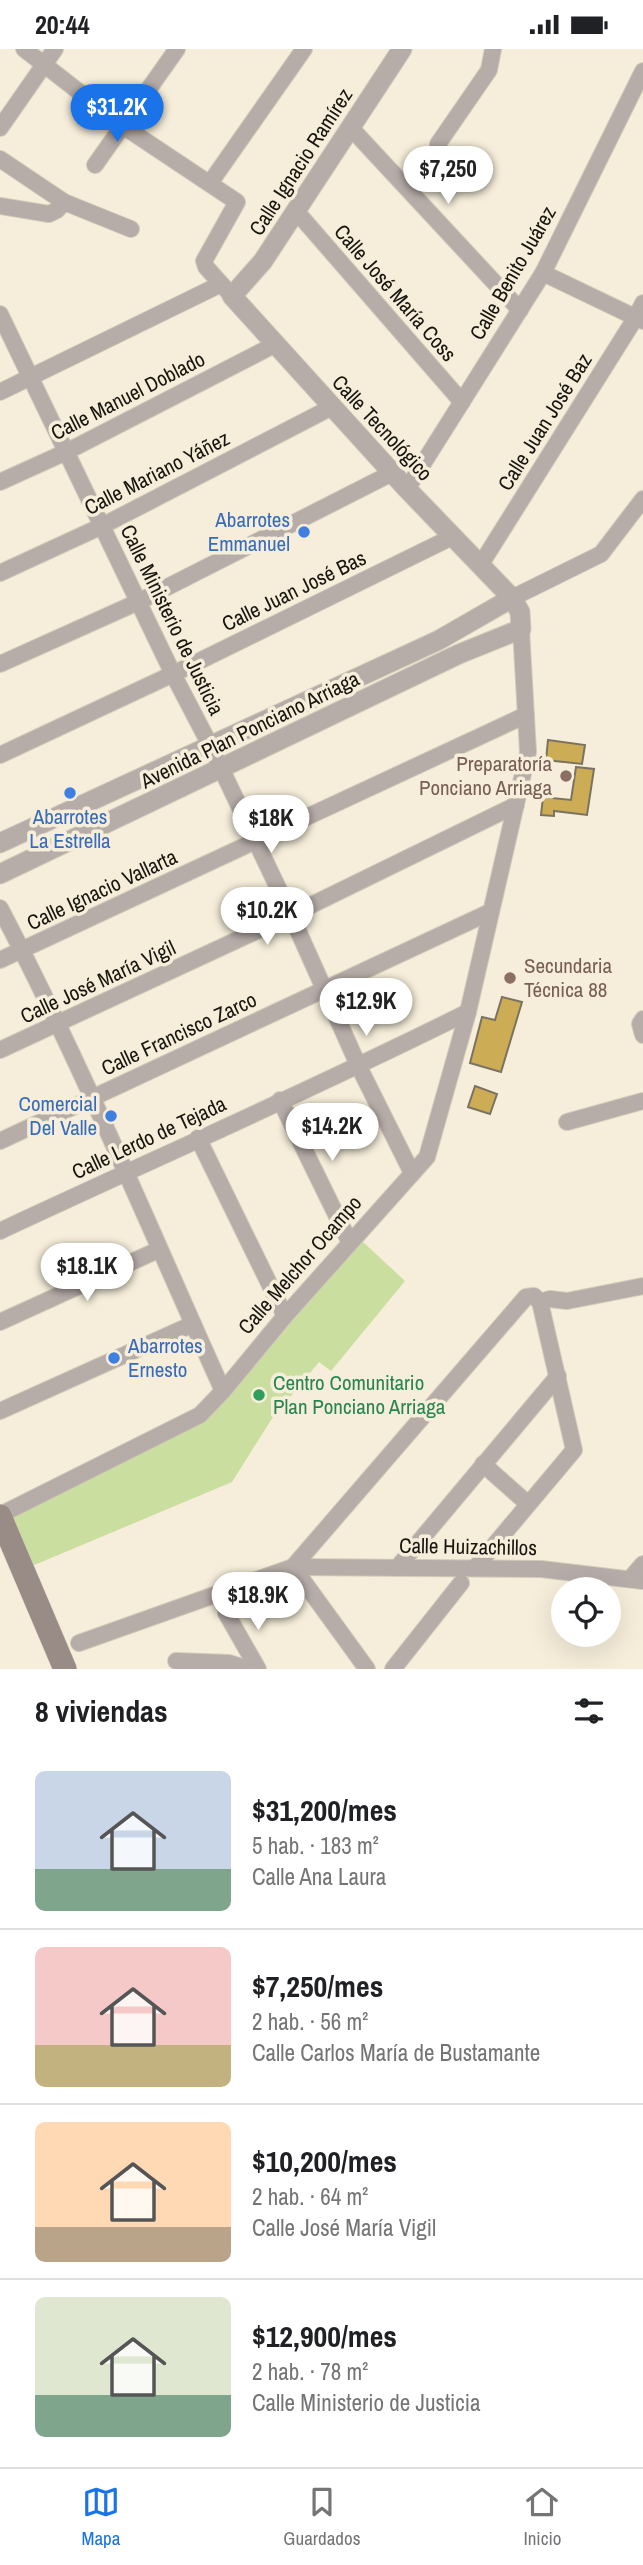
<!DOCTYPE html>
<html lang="es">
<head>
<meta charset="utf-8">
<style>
  :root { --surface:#fff; --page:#f6f6f6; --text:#202124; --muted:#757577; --line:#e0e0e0; --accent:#1a73e8 }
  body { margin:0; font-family:"Archivo Narrow",sans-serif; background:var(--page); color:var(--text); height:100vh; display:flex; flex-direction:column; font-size:26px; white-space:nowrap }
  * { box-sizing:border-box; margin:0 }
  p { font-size:23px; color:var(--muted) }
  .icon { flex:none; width:38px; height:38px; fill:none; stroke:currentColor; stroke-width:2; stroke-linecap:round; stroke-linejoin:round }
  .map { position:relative; height:1620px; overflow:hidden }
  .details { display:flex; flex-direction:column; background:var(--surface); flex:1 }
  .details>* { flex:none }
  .buttons { position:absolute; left:551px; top:1528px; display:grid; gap:14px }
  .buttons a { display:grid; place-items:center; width:70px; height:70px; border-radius:50%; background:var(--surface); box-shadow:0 7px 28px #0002; font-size:35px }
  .price { position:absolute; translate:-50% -60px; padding:0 16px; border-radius:24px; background:#fff; color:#222; font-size:23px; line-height:46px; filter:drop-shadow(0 2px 4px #0008) }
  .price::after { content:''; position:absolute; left:50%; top:42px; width:21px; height:16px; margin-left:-10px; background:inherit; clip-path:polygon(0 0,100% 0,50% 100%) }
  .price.current { background:var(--accent); color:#fff }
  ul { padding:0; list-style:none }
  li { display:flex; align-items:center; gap:21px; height:175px; padding:0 35px }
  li+li { border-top:2px solid var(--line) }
  li span { display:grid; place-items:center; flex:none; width:196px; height:140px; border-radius:10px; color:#555 }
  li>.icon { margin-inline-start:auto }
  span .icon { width:84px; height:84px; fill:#fffc; stroke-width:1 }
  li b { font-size:30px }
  h2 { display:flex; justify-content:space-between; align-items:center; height:84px; padding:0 35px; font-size:30px }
  .status { display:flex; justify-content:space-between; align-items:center; height:49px; padding:0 35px; background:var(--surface); direction:ltr }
  .status svg { height:19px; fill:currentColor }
  .tab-bar { display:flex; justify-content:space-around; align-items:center; height:98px; border-top:2px solid var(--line); background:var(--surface); font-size:19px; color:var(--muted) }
  .tab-bar a { display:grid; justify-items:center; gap:4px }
  .tab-bar .current { color:var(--accent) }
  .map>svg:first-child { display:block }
  .green { fill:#cadea0 }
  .building { fill:#ccad55; stroke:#7a7361; stroke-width:2 }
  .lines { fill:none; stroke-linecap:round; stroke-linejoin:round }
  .minor-casing { stroke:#d2cbb9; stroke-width:18 }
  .tertiary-casing { stroke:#d2cbb9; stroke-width:21 }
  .secondary-casing { stroke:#d2cbb9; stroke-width:24 }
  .minor { stroke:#b6aca8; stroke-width:16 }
  .tertiary { stroke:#b6aca8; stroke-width:19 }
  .secondary { stroke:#998b86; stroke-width:23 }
  .shop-dot { fill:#3f7fe0; stroke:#f6eeda; stroke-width:2.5 }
  .education-dot { fill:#8d6e63; stroke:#f6eeda; stroke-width:2.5 }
  .leisure-dot { fill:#2e9e5b; stroke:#f6eeda; stroke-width:2.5 }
  .labels { text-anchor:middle; stroke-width:7; stroke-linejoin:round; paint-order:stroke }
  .street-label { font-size:21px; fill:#17150e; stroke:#f6eeda }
  .shop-label { font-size:21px; fill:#366cbe; stroke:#f6eeda; text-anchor:end }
  .education-label { font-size:21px; fill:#785e54; stroke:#f6eeda; text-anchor:end }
  .leisure-label { font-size:21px; fill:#27864d; stroke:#f6eeda; text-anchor:start }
</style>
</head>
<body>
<div class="status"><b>20:44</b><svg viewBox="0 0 49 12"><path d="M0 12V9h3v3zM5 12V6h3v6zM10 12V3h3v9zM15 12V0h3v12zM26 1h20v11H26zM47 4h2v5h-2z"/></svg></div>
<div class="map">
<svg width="643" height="1620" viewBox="0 0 643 1620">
  <rect width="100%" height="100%" fill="#f6eeda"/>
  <polygon class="green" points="362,1192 405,1232 331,1322 319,1313 271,1371 232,1433 32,1517 12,1469 204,1373"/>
  <g class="building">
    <polygon points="548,691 585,696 582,715 546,711"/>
    <polygon points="576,718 594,720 587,766 554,762 554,767 541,766 543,748 571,751"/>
    <polygon points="502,948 522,953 501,1023 470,1014 482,968 495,971"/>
    <polygon points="475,1037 497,1045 490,1065 468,1058"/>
  </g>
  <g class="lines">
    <g class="minor-casing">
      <g id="minor">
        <polyline points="24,0 123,77 237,153 204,212 206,218 232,247"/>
        <polyline points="350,78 520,261"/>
        <polyline points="0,79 55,0"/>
        <polyline points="438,95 489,21 493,0"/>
        <polyline points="0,110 64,153 131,180"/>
        <polyline points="95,116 177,0"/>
        <polyline points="210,134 304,0"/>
        <polyline points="0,157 49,165 57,161 64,153"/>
        <polyline points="296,162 462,353"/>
        <polyline points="543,224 643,272"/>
        <polyline points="0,265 173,625 210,696 291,866 359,1018 412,1124"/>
        <polyline points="0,343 221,235"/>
        <polyline points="0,433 66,403 274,296"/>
        <polyline points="407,440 543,224 643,22"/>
        <polyline points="481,515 636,268 643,254"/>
        <polyline points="0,524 102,477 332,358"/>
        <polyline points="512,549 601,505 643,450"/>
        <polyline points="0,615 138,553 392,424"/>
        <polyline points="0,706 173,625 454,487"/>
        <path d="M0 859C82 1016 150 1180 223 1342"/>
        <polyline points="0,911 526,666"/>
        <polyline points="643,970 640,975 643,986"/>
        <polyline points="0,1001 291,866 516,756"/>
        <polyline points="280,1051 350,1194"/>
        <polyline points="567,1073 643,1052"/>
        <polyline points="198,1089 285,1267"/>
        <polyline points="0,1092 490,863"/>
        <path d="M0 1182C156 1109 314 1040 468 963"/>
        <polyline points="540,1253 550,1250 567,1252 643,1237"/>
        <polyline points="0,1273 158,1201"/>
        <polyline points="0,1362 193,1275"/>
        <polyline points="483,1415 528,1455"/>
        <polyline points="0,1466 200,1366 223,1342 285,1267 427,1108 468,963 528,703 521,580"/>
        <polyline points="293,1518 541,1520 643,1532"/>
        <polyline points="293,1518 367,1620"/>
        <polyline points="397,1519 558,1327"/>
        <polyline points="630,1530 643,1515"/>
        <polyline points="226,1564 258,1620"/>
        <polyline points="79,1594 293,1518 526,1248 534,1247 540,1253 574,1401 475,1519"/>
        <polyline points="176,1612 229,1614 248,1620"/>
        <polyline points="393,1620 461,1534"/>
      </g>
    </g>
    <g class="tertiary-casing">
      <g id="tertiary">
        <polyline points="0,794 439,591 512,549"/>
        <polyline points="0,825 459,605 521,580 520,563 512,549 407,440 232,247 263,212 402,0"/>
      </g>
    </g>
    <g class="secondary-casing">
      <polyline id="secondary" points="0,1467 65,1620"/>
    </g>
    <use href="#minor" class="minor"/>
    <use href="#tertiary" class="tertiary"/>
    <use href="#secondary" class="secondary"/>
  </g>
  <g class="shop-dot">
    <circle cx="304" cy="483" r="7"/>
    <circle cx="70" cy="744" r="7"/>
    <circle cx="111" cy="1067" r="7"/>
    <circle cx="114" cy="1309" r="7"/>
  </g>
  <g class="education-dot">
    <circle cx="566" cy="727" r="7"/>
    <circle cx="510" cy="929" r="7"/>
  </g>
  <circle class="leisure-dot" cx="259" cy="1346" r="7"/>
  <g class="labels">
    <g class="street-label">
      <text transform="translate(301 113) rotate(-57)" y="7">Calle Ignacio Ramírez</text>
      <text transform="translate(513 224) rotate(-60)" y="7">Calle Benito Juárez</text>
      <text transform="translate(395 244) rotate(49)" y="7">Calle José María Coss</text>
      <text transform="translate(128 347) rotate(-27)" y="7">Calle Manuel Doblado</text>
      <text transform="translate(545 373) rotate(-58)" y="7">Calle Juan José Baz</text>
      <text transform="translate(382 379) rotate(47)" y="7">Calle Tecnológico</text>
      <text transform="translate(157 424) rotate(-27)" y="7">Calle Mariano Yáñez</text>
      <text transform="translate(294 542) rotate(-26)" y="7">Calle Juan José Bas</text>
      <text transform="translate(172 571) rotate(64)" y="7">Calle Ministerio de Justicia</text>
      <text transform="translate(250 681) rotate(-26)" y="7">Avenida Plan Ponciano Arriaga</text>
      <text transform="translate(102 841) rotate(-25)" y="7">Calle Ignacio Vallarta</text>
      <text transform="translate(98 933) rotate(-25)" y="7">Calle José María Vigil</text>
      <text transform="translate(179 985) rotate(-25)" y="7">Calle Francisco Zarco</text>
      <text transform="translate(149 1089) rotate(-25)" y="7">Calle Lerdo de Tejada</text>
      <text transform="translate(300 1216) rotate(-49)" y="7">Calle Melchor Ocampo</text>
      <text transform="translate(468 1498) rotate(1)" y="7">Calle Huizachillos</text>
    </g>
    <g class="shop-label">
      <text x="290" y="478">Abarrotes<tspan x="290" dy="24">Emmanuel</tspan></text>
      <text x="70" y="775" text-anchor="middle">Abarrotes<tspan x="70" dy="24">La Estrella</tspan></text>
      <text x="97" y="1062">Comercial<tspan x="97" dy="24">Del Valle</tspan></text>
      <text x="128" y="1304" text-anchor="start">Abarrotes<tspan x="128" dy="24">Ernesto</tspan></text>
    </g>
    <g class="education-label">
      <text x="552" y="722">Preparatoría<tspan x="552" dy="24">Ponciano Arriaga</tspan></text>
      <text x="524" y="924" text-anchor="start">Secundaria<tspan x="524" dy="24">Técnica 88</tspan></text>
    </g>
    <g class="leisure-label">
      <text x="273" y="1341">Centro Comunitario<tspan x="273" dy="24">Plan Ponciano Arriaga</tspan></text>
    </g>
  </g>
</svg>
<div class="buttons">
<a><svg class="icon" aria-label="locate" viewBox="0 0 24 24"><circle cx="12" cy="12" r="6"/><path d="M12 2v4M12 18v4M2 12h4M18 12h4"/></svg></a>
</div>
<b class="price current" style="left:117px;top:95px">$31.2K</b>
<b class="price" style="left:448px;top:157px">$7,250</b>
<b class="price" style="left:271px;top:806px">$18K</b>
<b class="price" style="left:267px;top:898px">$10.2K</b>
<b class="price" style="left:366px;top:989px">$12.9K</b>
<b class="price" style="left:332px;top:1114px">$14.2K</b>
<b class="price" style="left:87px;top:1254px">$18.1K</b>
<b class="price" style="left:258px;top:1583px">$18.9K</b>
</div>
<section class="details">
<h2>8 viviendas<svg class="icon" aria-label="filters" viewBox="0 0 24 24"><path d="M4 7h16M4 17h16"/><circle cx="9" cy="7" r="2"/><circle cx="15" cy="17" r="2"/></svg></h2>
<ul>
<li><span style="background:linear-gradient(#c9d6e8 70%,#7fa58c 0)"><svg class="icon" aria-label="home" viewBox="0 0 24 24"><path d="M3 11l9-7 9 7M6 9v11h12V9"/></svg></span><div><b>$31,200/mes</b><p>5 hab. · 183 m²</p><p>Calle Ana Laura</p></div></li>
<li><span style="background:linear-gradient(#f6c9c9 70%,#c2b280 0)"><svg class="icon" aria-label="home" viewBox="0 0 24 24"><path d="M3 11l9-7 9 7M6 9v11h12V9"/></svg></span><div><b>$7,250/mes</b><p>2 hab. · 56 m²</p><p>Calle Carlos María de Bustamante</p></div></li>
<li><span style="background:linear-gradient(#ffd9b3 75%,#b9a48a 0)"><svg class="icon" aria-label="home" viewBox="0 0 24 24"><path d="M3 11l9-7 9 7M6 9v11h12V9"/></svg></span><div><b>$10,200/mes</b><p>2 hab. · 64 m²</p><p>Calle José María Vigil</p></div></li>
<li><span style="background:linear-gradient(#dfe7d0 70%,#7fa58c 0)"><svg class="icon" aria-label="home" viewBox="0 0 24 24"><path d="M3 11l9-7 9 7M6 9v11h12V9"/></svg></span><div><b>$12,900/mes</b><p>2 hab. · 78 m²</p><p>Calle Ministerio de Justicia</p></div></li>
</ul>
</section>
<nav class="tab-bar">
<a class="current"><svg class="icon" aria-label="map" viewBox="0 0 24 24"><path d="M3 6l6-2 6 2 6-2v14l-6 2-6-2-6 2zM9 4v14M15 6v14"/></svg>Mapa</a>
<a><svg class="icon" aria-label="saved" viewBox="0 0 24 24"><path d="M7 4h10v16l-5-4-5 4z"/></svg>Guardados</a>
<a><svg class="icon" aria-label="home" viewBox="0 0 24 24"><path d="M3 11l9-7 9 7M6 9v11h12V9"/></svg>Inicio</a>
</nav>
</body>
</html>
